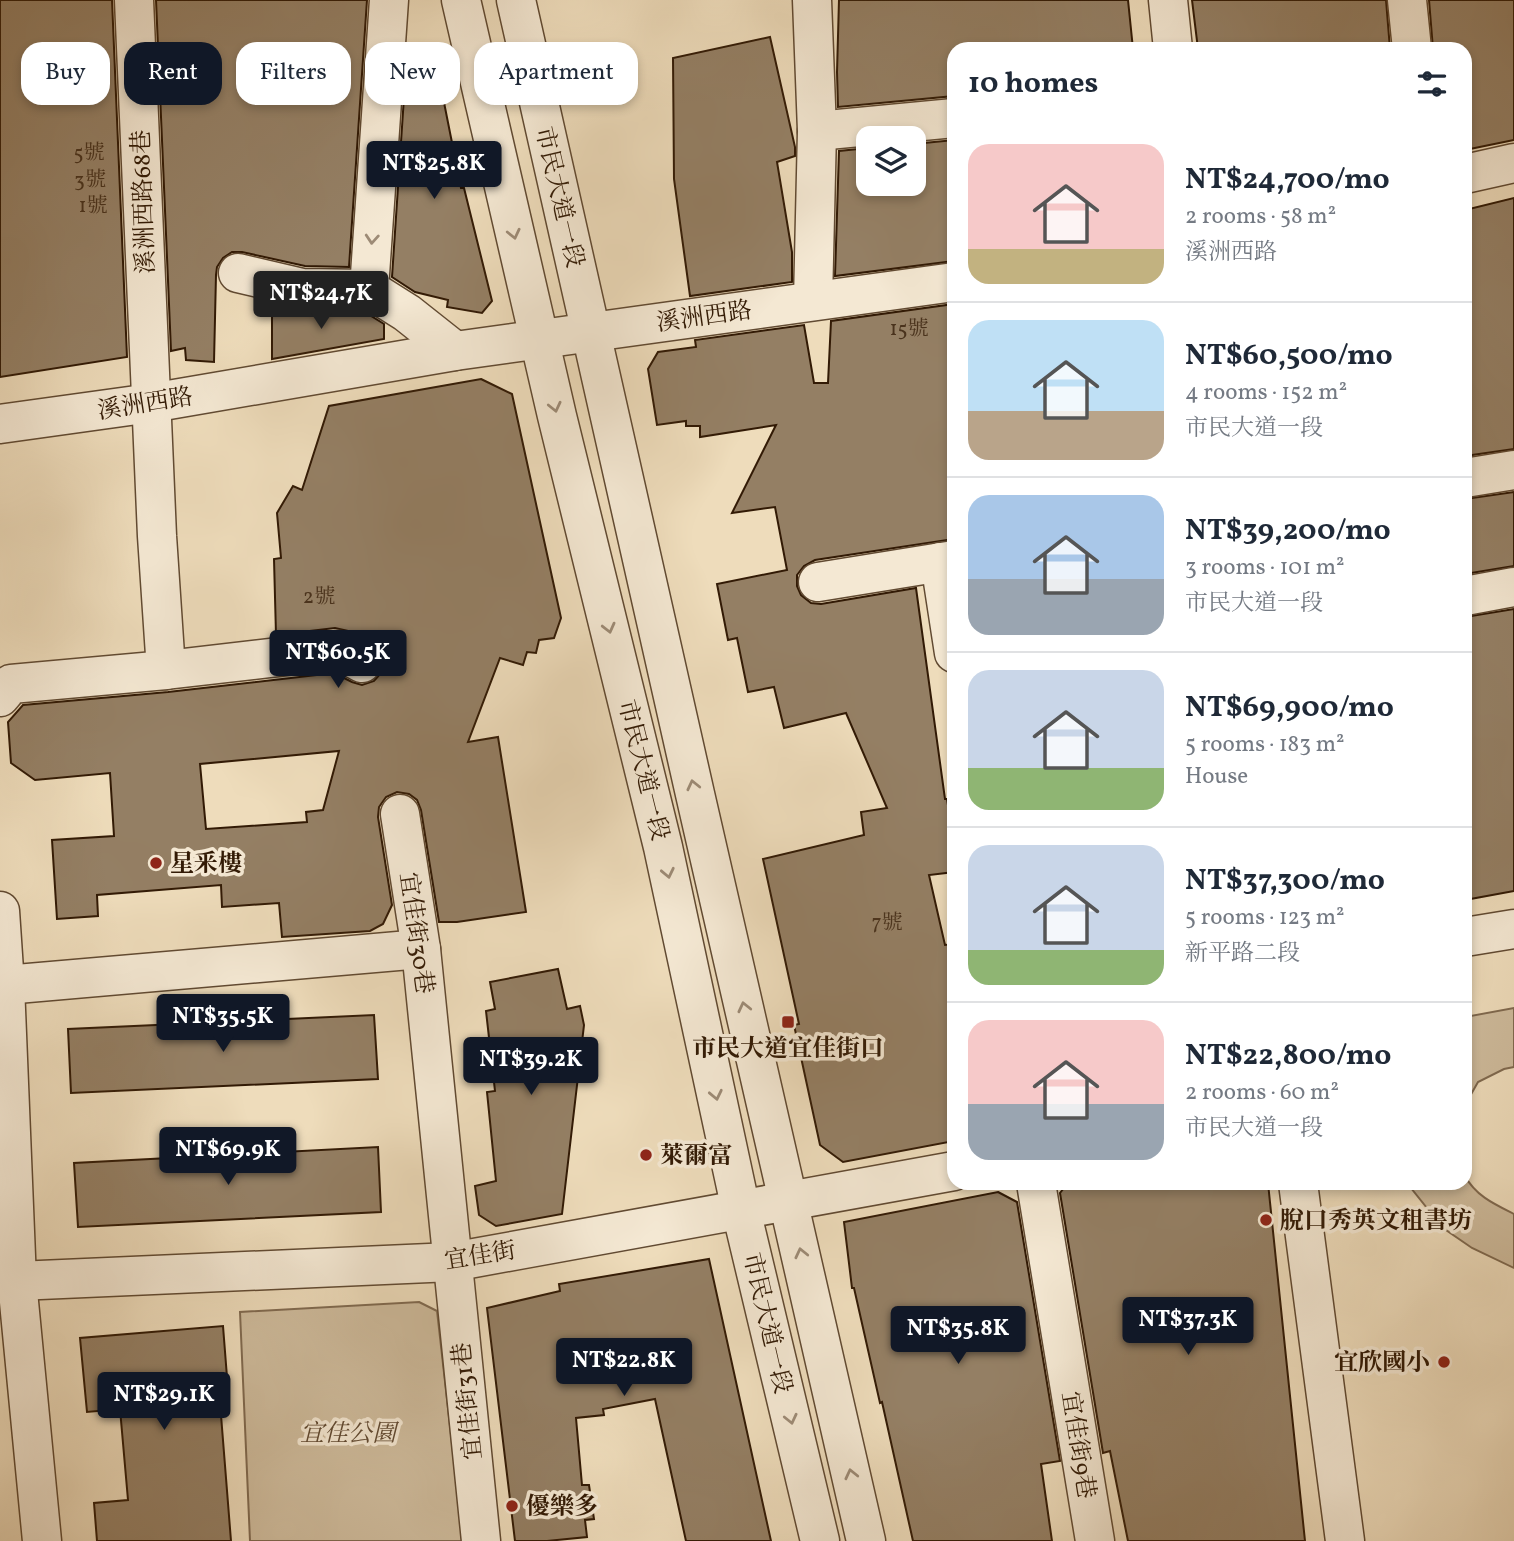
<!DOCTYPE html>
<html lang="en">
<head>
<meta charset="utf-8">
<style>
  :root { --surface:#fff; --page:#f6f6f7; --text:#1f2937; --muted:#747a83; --line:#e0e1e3; --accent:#111827 }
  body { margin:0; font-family:Vollkorn,"Noto Serif TC",serif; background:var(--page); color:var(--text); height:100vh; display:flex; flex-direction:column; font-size:26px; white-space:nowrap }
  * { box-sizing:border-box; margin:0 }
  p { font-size:23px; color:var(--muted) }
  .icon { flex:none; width:38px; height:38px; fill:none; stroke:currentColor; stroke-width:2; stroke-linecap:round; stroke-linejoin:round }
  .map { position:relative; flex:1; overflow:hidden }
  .panel { position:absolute; left:947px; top:42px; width:525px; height:1148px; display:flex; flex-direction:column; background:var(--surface); border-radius:21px; box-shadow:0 4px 10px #0003 }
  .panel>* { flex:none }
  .top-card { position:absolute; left:21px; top:42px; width:665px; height:63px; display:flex; gap:14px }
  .tools { position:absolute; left:856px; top:126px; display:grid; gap:14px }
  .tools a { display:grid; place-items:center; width:70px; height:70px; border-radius:14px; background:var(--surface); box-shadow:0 4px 10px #0003; font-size:35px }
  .price { position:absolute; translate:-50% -60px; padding:0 16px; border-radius:7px; background:var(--accent); color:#fff; font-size:23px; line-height:46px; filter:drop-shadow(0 2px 4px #0008) }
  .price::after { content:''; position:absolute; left:50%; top:42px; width:21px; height:16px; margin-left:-10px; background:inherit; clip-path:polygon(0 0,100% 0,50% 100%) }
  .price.active { background:#222; color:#fff }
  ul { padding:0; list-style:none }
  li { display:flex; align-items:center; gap:21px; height:175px; padding:0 21px }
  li+li { border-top:2px solid var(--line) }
  li span { display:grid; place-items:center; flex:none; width:196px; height:140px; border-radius:21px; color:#555 }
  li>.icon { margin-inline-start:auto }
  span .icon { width:84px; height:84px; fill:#fffc; stroke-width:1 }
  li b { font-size:30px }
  h2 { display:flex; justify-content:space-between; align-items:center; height:84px; padding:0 21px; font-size:30px }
  .tag { padding:0 24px; border-radius:21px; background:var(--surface); box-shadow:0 4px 10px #0003; font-size:24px; line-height:63px }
  .tag.active { background:var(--accent); color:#fff }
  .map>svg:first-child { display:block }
  .green { fill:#cebb9c; stroke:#806a50; stroke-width:2 }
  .building { fill:#947f64; stroke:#321a05; stroke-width:2; fill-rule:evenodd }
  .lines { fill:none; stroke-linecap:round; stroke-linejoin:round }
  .minor-casing { stroke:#614a32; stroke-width:41 }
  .minor { stroke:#f4e8d3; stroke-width:38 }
  .oneway { stroke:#9d8b76 }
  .poi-dot { fill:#8f2418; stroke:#f4e8d3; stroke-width:2.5 }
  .labels { text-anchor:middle; stroke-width:7; stroke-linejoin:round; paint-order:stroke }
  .number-label { font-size:21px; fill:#4a331d }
  .street-label { font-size:24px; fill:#321a05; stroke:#f4e8d3 }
  .poi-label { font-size:24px; font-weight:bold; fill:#321a05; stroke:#f4e8d3; text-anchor:start }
  .park-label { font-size:24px; font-style:italic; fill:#614a32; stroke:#f4e8d3 }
</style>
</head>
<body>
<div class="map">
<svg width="1514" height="1541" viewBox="0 0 1514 1541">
  <rect width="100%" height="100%" fill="#eedcbb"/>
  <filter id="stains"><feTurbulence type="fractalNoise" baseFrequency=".00286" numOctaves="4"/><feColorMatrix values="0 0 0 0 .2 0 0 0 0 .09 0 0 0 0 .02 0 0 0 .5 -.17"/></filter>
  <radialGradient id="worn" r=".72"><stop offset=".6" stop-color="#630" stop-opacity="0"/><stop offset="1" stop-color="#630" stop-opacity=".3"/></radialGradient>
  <g class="green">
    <polygon points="1514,1008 1514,1067 1504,1069 1478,1082 1465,1105 1465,1017"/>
    <path d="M1465 1176C1476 1196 1494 1204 1514 1214V1268L1472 1248 1443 1228 1407 1183H1465Z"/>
    <polygon points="419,1302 437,1311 463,1541 250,1541 240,1312"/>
  </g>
  <g class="building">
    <polygon points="0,0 112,0 127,357 0,377"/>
    <polygon points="156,0 367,0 349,267 305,266 242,252 232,252 223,258 217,267 216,275 214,362 186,360 185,348 171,351"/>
    <polygon points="839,0 1128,0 1133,49 954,49 954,96 838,107 837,72"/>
    <polygon points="1192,0 1386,0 1390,49 1198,49"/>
    <polygon points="1429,0 1514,0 1514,140 1465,150 1465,49 1433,49"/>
    <polygon points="770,37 795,147 795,156 777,162 792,252 792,282 690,296 674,179 673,58"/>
    <polygon points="407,52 434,52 461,188 464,188 492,301 482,313 447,307 448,300 415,292 392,277"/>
    <polygon points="954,140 954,261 835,276 839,151 868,148 868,184 914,184 914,144"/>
    <polygon points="1514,198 1514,449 1465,456 1465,210"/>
    <polygon points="954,304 954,539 815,560 804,566 797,575 797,586 801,595 811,603 821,604 916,588 945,799 947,799 954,842 954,872 929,875 945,945 954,944 954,1141 843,1162 820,1145 794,1025 799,1024 763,859 864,835 861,812 887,808 846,713 784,728 774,687 748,692 737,638 728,640 717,584 787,570 775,507 732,513 776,425 700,437 700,426 686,426 686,421 657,425 648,369 658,352 696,347 695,340 804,325 814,383 828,383 831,321"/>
    <polygon points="315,310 363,311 384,324 384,339 272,359 272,311"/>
    <path d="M481 379 512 394 561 618 554 638 539 640 536 653 527 652 523 665 500 658 468 742 498 737 526 912 457 922H439L421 810 417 800 409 794 397 792 386 797 379 807 378 817 392 905 383 924 370 931 282 937 279 903 222 907 221 885 97 895 98 916 57 919 52 840 114 836 110 773 35 780 11 763 8 722 23 705 168 692 334 673 352 682 362 685 374 681 381 673 384 662 381 652 372 644 348 631 335 628 276 635 274 559 281 558 277 513 293 486 302 490 329 406ZM339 751 323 810 306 812 307 822 206 829 200 764Z"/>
    <polygon points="1514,492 1514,566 1465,574 1465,499"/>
    <polygon points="1514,609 1514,891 1465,900 1465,617"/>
    <polygon points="558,969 567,1009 580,1006 584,1025 562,1214 496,1226 479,1215 475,1186 496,1181 487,1092 495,1091 486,1011 495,1009 490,982"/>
    <polygon points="374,1015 378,1079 71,1093 68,1029"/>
    <polygon points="378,1147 381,1212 78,1227 74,1163"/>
    <polygon points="1068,1183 1268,1183 1305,1541 1128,1541 1110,1451 1103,1453 1060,1193"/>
    <polygon points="998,1192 1017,1202 1060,1461 1041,1464 1052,1541 913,1541 882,1402 880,1403 854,1288 852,1288 844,1222"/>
    <polygon points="709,1259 771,1541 686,1541 655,1399 603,1409 604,1415 576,1418 582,1485 589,1485 594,1519 585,1520 587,1537 547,1541 515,1541 487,1308 560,1291 559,1284"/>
    <polygon points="223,1326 228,1390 219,1390 231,1541 97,1541 94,1503 128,1500 120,1409 87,1412 80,1338"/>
  </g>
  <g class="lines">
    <g class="minor-casing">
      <g id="minor">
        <polyline points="134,0 157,536 166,670"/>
        <polyline points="461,0 557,416 663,847 741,1210 820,1541"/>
        <polyline points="516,0 695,794 866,1541"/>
        <polyline points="812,0 817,131 813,301"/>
        <polyline points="1168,0 1173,49"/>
        <polyline points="1407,0 1412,49"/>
        <polyline points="817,131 954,118"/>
        <polyline points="1465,174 1514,163"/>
        <polyline points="238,273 302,288 369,289 407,313 455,351"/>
        <polyline points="369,289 389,0"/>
        <polyline points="0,424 151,403 455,351 954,282"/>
        <polyline points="1465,478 1514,470"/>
        <polyline points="940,562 954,653"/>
        <polyline points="818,582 954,560"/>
        <polyline points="1465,596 1514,587"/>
        <polyline points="0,697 11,684 166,670 338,650 362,663"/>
        <polyline points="400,814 421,949 481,1541"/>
        <polyline points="0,911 5,985 17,1281 42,1541"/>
        <polyline points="1465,937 1514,929"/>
        <polyline points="5,985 421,949"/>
        <polyline points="1036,1183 1095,1541"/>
        <polyline points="1298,1183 1345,1541"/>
        <polyline points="0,1280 17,1281 452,1262 954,1171"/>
      </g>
    </g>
    <use href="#minor" class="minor"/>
  </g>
  <defs><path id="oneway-chevron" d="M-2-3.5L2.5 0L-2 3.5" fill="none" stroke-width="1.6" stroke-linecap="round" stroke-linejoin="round" transform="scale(1.75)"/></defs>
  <g class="oneway">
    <use href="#oneway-chevron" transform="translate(514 234) rotate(77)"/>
    <use href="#oneway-chevron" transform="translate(372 239) rotate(94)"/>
    <use href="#oneway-chevron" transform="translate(555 407) rotate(77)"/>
    <use href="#oneway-chevron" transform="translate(609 628) rotate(76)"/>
    <use href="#oneway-chevron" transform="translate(693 785) rotate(-103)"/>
    <use href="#oneway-chevron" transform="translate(668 873) rotate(78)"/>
    <use href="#oneway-chevron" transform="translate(744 1007) rotate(-103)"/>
    <use href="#oneway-chevron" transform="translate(716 1095) rotate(78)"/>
    <use href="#oneway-chevron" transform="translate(801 1253) rotate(-103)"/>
    <use href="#oneway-chevron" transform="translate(791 1419) rotate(77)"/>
    <use href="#oneway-chevron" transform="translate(851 1474) rotate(-103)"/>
  </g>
  <g class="poi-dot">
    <circle cx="156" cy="863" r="7"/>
    <rect x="781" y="1015" width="14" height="14" rx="3.5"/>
    <circle cx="646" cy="1155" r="7"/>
    <circle cx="1266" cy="1220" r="7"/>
    <circle cx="1444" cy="1362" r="7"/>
    <circle cx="512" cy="1506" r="7"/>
  </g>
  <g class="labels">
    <g class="number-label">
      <text x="89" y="159">5號</text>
      <text x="90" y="186">3號</text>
      <text x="93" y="212">1號</text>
      <text x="909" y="335">15號</text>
      <text x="319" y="603">2號</text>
      <text x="887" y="929">7號</text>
    </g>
    <g class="street-label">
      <text transform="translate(560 197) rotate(77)" y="8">市民大道一段</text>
      <text transform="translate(143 202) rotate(-92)" y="8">溪洲西路68巷</text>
      <text transform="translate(704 316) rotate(-8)" y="8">溪洲西路</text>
      <text transform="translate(145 403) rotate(-9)" y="8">溪洲西路</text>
      <text transform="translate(644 770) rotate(76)" y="8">市民大道一段</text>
      <text transform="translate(417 933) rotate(82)" y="8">宜佳街30巷</text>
      <text transform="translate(480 1255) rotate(-9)" y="8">宜佳街</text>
      <text transform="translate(768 1323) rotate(77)" y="8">市民大道一段</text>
      <text transform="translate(467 1401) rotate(-96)" y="8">宜佳街31巷</text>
      <text transform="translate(1079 1445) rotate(81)" y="8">宜佳街9巷</text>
    </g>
    <g class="poi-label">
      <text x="170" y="871">星釆樓</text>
      <text x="788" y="1056" text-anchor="middle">市民大道宜佳街口</text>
      <text x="660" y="1163">萊爾富</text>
      <text x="1280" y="1228">脫口秀英文租書坊</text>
      <text x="1430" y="1370" text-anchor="end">宜欣國小</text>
      <text x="526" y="1514">優樂多</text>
    </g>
    <g class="park-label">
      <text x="348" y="1441">宜佳公園</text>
    </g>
  </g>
  <rect width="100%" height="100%" filter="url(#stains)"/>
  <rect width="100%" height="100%" fill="url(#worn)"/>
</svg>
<div class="tools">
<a><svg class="icon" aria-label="layers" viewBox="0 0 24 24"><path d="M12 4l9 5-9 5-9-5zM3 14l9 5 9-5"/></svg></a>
</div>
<b class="price" style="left:434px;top:201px">NT$25.8K</b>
<b class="price active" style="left:321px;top:331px">NT$24.7K</b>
<b class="price" style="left:338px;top:690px">NT$60.5K</b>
<b class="price" style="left:223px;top:1054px">NT$35.5K</b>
<b class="price" style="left:531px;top:1097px">NT$39.2K</b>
<b class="price" style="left:228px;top:1187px">NT$69.9K</b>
<b class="price" style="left:1188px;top:1357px">NT$37.3K</b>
<b class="price" style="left:958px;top:1366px">NT$35.8K</b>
<b class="price" style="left:624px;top:1398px">NT$22.8K</b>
<b class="price" style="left:164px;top:1432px">NT$29.1K</b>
<div class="top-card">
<a class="tag">Buy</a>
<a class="tag active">Rent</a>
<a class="tag">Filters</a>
<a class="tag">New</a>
<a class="tag">Apartment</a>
</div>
<section class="panel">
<h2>10 homes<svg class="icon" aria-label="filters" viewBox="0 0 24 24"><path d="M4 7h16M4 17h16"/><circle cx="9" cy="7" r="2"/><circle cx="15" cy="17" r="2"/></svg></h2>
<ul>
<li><span style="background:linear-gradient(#f6c9c9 75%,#c2b280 0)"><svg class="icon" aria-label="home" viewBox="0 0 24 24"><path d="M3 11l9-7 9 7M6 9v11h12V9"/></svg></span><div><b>NT$24,700/mo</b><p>2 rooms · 58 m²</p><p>溪洲西路</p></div></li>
<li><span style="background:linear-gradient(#bfe0f5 65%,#b9a48a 0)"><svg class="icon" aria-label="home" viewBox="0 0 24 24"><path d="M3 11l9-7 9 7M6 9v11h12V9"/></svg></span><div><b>NT$60,500/mo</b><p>4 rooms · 152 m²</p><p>市民大道一段</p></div></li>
<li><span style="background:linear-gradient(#a9c7e8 60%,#9aa5b1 0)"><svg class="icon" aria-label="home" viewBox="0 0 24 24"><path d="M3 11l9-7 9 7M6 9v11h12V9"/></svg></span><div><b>NT$39,200/mo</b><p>3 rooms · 101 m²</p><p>市民大道一段</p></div></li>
<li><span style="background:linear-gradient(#c9d6e8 70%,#8fb573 0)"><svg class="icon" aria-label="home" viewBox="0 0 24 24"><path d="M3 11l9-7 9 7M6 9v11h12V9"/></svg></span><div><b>NT$69,900/mo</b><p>5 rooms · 183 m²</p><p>House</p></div></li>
<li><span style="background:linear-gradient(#c9d6e8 75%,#8fb573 0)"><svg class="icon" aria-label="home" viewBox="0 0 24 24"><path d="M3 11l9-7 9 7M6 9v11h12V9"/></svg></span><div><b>NT$37,300/mo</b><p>5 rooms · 123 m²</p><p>新平路二段</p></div></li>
<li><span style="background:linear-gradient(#f6c9c9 60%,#9aa5b1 0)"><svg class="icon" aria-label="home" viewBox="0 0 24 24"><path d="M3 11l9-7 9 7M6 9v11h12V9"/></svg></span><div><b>NT$22,800/mo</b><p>2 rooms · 60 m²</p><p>市民大道一段</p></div></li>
</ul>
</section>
</div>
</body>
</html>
